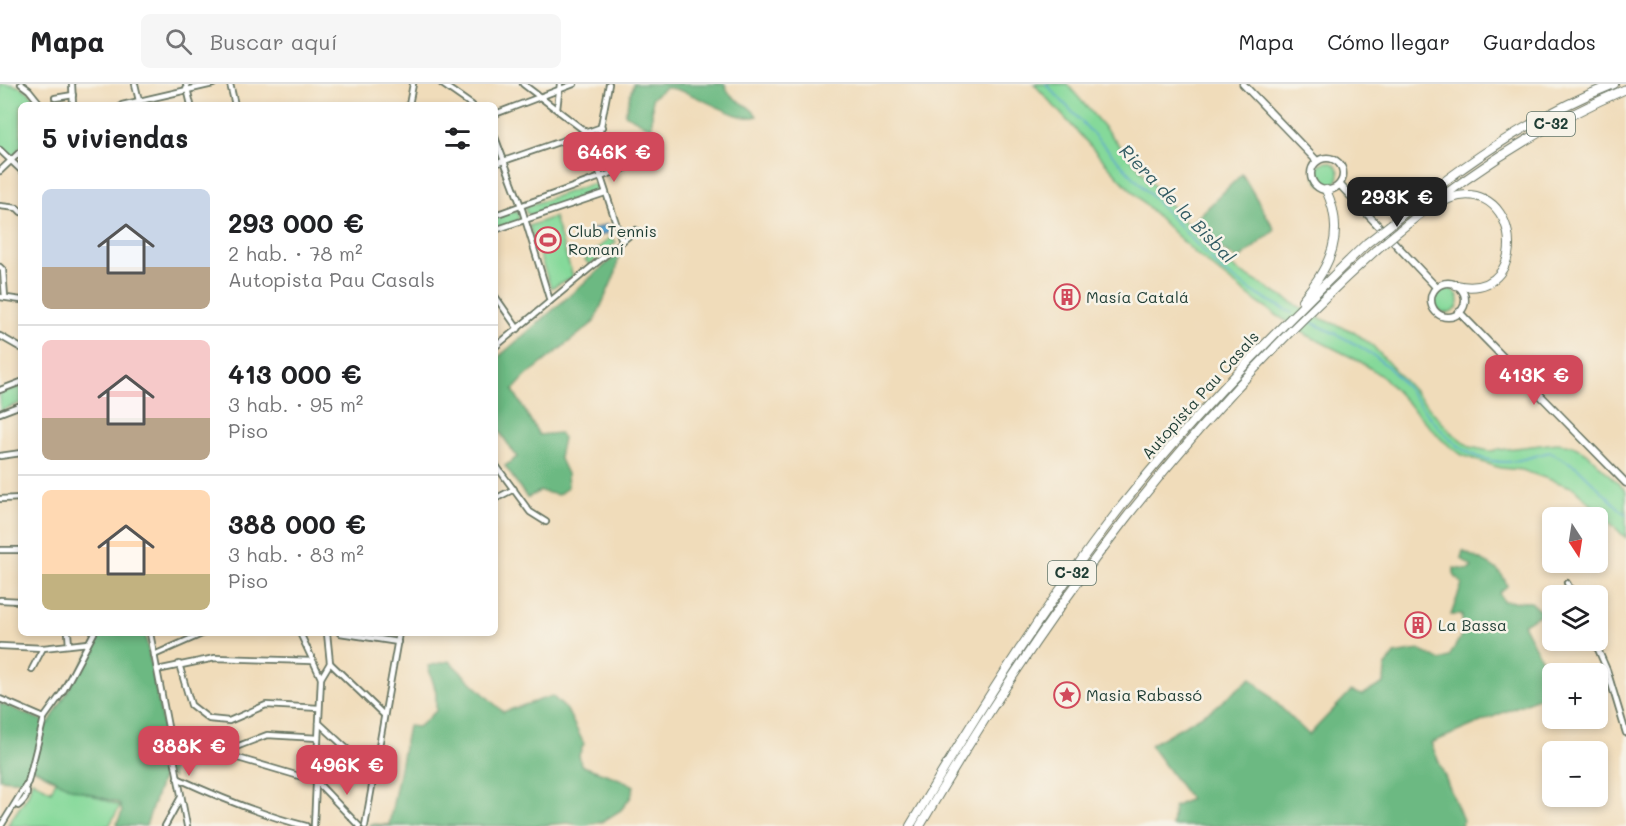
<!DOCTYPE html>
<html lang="es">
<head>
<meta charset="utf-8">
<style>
  :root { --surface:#fff; --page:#f6f6f6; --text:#202124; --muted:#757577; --line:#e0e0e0; --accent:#d1495b }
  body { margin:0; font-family:Mali,sans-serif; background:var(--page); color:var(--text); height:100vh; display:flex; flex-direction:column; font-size:22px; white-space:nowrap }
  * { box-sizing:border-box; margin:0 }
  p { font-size:20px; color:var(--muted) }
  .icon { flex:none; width:33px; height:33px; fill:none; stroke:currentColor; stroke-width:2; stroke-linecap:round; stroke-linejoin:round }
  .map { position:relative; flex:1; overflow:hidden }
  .drawer { position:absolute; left:18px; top:18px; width:480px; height:534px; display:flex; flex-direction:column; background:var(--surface); border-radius:9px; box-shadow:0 3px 9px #0003 }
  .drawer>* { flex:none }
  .needle { width:39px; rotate:168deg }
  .tools { position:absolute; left:1542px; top:423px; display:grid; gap:12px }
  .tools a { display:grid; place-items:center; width:66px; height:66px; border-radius:9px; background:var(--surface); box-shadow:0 3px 9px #0003; font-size:30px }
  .price { position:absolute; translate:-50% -51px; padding:0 14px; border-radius:12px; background:var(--accent); color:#fff; font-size:20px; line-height:39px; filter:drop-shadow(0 2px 3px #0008) }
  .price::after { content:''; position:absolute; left:50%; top:36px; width:18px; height:14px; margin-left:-9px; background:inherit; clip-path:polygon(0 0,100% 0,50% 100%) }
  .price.active { background:#222; color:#fff }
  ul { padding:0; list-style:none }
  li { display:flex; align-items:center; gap:18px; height:150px; padding:0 24px }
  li+li { border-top:2px solid var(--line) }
  li span { display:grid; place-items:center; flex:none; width:168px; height:120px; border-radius:9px; color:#555 }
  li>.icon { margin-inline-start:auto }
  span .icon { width:72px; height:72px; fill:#fffc; stroke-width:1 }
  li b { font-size:26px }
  h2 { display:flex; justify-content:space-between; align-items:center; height:72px; padding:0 24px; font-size:26px }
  header { display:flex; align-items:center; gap:36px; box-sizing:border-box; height:84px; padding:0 30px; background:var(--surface); border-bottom:2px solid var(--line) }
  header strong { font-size:28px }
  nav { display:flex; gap:33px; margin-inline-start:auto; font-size:21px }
  .search { width:420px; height:54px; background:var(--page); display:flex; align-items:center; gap:15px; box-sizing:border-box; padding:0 21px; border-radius:9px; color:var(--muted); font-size:22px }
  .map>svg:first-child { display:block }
  .green { fill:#85d99a; stroke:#528b67; stroke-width:1.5 }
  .forest { fill:#6cb982; stroke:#467b5b; stroke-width:1.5 }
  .water { fill:#5ba2d1; stroke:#3d7082; stroke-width:1.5 }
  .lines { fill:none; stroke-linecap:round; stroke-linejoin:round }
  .stream { stroke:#5ba2d1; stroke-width:1.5 }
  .street-casing { stroke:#687563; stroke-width:8 }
  .secondary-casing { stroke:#687563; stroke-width:9 }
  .highway-casing { stroke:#687563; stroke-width:10 }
  .street { stroke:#fff; stroke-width:4.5 }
  .secondary { stroke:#fff; stroke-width:6 }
  .highway { stroke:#fff; stroke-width:8 }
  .highway-bridge-casing { stroke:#687563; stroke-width:10; stroke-linecap:butt }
  .highway-bridge { stroke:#fff; stroke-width:8 }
  .labels { text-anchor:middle; stroke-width:5; stroke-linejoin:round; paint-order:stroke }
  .shield { fill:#f7f3e8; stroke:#60746a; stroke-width:1.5 }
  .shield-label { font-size:15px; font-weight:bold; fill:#1f3d34 }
  .poi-label { font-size:16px; fill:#1f3d34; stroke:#f7f3e8; text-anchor:start }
  .street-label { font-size:16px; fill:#1f3d34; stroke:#f7f3e8 }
  .water-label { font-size:18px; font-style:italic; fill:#315b63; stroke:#f7f3e8 }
</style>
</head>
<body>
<header>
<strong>Mapa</strong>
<div class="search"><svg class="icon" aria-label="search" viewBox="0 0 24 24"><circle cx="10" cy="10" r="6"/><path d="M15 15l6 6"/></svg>Buscar aquí</div>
<nav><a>Mapa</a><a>Cómo llegar</a><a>Guardados</a></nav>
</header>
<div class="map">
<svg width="1626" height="742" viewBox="0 0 1626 742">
  <rect width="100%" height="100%" fill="#f7f3e8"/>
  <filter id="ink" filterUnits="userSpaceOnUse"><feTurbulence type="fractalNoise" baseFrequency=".0167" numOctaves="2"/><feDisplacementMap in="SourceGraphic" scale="12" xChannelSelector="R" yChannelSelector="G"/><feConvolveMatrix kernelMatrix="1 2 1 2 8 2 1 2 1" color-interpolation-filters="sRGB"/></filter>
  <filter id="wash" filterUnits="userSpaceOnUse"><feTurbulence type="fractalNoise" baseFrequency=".008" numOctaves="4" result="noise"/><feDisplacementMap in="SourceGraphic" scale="24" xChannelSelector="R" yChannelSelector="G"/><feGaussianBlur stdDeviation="1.35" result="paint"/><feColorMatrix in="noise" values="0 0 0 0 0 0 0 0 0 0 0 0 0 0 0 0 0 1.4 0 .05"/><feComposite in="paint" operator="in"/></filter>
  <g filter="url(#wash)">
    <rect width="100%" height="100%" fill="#f0dcba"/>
    <g class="green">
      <path d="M0 0C18 0 30 4 38 21H21V62L12 75 0 62Z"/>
      <polygon points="1034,0 1067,0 1203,159 1235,185 1315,232 1352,247 1373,262 1451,348 1470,363 1490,367 1557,359 1571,361 1587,369 1626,407 1626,454 1574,404 1522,386 1500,384 1462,371 1442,356 1384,294 1361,278 1307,251 1258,219 1196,170 1168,143 1125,100"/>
      <circle cx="1327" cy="90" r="12"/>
      <polygon points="591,100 597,101 596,108 531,131 526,129 525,123"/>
      <polygon points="511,128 518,128 519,136 495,145 495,133"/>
      <polygon points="554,133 573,193 551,204 529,142"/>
      <polygon points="611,153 616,158 590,181 585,176"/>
      <circle cx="1447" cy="217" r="12"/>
      <polygon points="21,302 21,319 0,327 0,309"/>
      <polygon points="32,696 51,707 56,697 120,722 109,742 7,742 28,711"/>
    </g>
    <g class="forest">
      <path d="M633 0H725C730 19 748 17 757 32 738 41 690 3 665 4L652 14V45L625 30Z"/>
      <polygon points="1242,90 1275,146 1238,176 1188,143"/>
      <polygon points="619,169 616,188 594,238 526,292 513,306 539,351 559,349 563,354 559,373 567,390 568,403 558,411 540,407 527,414 505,382 517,373 495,341 495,276"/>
      <path d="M1463 467C1480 478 1501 480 1507 502L1499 509 1503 517 1531 518 1543 529 1523 540 1543 578 1559 583 1565 589 1552 590V608L1431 659 1463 736 1462 742H1172L1174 723 1190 715 1150 661 1213 625 1251 594 1309 651 1351 607 1362 611 1384 599 1385 584 1394 570 1419 566 1440 576 1449 573 1463 548 1462 531H1451L1462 500 1454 491V484L1469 486 1472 483 1461 474Z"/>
      <polygon points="101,549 145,549 173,695 168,688 163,691 146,742 116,742 122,728 119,719 71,704 29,682 24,697 0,695 0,619 49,639"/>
      <path d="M449 577 503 628 552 612 567 626 584 660 579 671 581 681C599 689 618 692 634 702L631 713 621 726 602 738 583 742 568 739 535 742H370V740L389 741 408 642 418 643 436 627V608L428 582Z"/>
    </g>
    <polygon class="water" points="608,140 611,148 594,154 591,146"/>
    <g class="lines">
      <g class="stream">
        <polyline points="1046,0 1222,187 1258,211 1292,229"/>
        <path d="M1307 236C1337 251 1370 264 1394 289 1425 322 1451 378 1505 378 1519 378 1536 371 1550 368L1577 383 1626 431"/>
      </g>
    </g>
  </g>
  <g filter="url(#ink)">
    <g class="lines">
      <g class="street-casing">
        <g id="street">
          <polyline points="21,0 29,6 41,21"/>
          <polyline points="72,0 73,21"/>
          <polyline points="135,0 140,21"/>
          <polyline points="186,0 191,21"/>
          <polyline points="230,0 235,21"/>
          <polyline points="442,0 472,21"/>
          <polyline points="523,0 586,48 622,157"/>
          <polyline points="55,14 73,11"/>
          <polyline points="122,21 213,0"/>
          <polyline points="409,21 413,0"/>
          <polyline points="557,25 560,0"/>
          <polyline points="495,30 574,0"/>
          <polyline points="495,53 521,122 550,217"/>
          <polyline points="0,66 21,86"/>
          <polyline points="595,73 609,0"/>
          <polyline points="495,80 602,43"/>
          <polyline points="0,87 21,67"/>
          <polyline points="0,122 17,124 21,128"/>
          <polyline points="495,131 648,76"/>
          <polyline points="495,146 605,109"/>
          <polyline points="0,183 3,186 5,213"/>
          <polyline points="495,212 518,245"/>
          <polyline points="0,213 21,216"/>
          <polyline points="0,252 21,264"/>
          <polyline points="495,263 636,146"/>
          <polyline points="0,306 21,298"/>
          <polyline points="0,329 21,321"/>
          <polyline points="0,372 21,369"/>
          <polyline points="495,380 530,428 546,438"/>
          <polyline points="0,415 21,414"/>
          <polyline points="495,415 514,405"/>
          <polyline points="0,466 21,466"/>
          <polyline points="1567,499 1574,512"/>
          <polyline points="0,516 21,517"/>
          <polyline points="68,549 69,561"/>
          <polyline points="150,549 187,742"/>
          <polyline points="300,549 321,594"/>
          <polyline points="340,549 398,558"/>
          <polyline points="1594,556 1607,586 1626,649"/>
          <polyline points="0,562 43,564 88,559"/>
          <polyline points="154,571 204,549"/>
          <polyline points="330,579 384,631"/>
          <polyline points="179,580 191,621 209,635 229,637 266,621 319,624"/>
          <polyline points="32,585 43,564"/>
          <polyline points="157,586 215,574 312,577"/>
          <polyline points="0,615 44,634"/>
          <polyline points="319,639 374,690"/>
          <polyline points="169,647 221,669 316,697 359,742"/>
          <polyline points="223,668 267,651 318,654"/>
          <path d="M177 694C220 714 261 731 306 742"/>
          <path d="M15 720 18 722C24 717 30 710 25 703"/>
          <polyline points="1,742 28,698 44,634 62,609 94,549"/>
          <polyline points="165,742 181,713"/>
          <polyline points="314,742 321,594 330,579 327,549"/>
          <polyline points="365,742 399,549"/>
        </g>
      </g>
      <g class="secondary-casing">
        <g id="secondary">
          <polyline points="1243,0 1317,77"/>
          <circle cx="1327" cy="90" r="16"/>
          <polyline points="1340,101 1436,203"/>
          <circle cx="1448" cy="216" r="17"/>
          <polyline points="1459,228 1626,399"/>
        </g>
      </g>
      <g class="highway-casing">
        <g id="highway">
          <path d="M1433 123C1518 69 1540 220 1456 201"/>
          <path d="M1390 141C1457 84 1532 32 1614 0"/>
          <path d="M1400 146C1470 88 1542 41 1626 5"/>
          <path d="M1302 216C1331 182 1346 149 1326 106"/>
          <path d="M910 742C975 632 1042 525 1120 424 1195 329 1280 243 1367 159"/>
          <path d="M920 742C1049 521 1185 338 1376 166"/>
        </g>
      </g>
      <use href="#street" class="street"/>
      <use href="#secondary" class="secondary"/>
      <use href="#highway" class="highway"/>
      <g class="highway-bridge-casing">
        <g id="highway-bridge">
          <polyline points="1367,159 1390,141"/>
          <polyline points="1376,166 1400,146"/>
        </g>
      </g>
      <use href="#highway-bridge" class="highway-bridge"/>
    </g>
  </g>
  <defs>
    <g id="stadium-ring" transform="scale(1.35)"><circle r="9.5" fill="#f7f3e8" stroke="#d1495b" stroke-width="1.5"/><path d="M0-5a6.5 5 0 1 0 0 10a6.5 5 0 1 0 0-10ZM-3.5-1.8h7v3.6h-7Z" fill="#d1495b"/></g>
    <g id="building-ring" transform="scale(1.35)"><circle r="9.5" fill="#f7f3e8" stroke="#d1495b" stroke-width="1.5"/><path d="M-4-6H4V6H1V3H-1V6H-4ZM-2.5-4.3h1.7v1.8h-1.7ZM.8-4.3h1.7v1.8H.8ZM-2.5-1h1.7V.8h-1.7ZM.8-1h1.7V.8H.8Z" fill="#d1495b"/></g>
    <g id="sight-ring" transform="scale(1.35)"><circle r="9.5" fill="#f7f3e8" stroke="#d1495b" stroke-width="1.5"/><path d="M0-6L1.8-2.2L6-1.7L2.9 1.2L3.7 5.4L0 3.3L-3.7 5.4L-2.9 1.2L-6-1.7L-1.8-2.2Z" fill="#d1495b"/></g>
  </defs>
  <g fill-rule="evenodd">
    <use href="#stadium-ring" x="548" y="156"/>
    <use href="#building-ring" x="1067" y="213"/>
    <use href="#building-ring" x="1418" y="541"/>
    <use href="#sight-ring" x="1067" y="611"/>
  </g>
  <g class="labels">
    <g class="shield">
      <rect x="1527" y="28" width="48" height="24" rx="4.5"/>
      <rect x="1048" y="477" width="48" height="24" rx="4.5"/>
    </g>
    <g class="shield-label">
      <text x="1551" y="45">C-32</text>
      <text x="1072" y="494">C-32</text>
    </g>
    <g class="poi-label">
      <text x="568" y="153">Club Tennis<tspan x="568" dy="18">Romaní</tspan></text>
      <text x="1086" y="219">Masía Catalá</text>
      <text x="1438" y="547">La Bassa</text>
      <text x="1086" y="617">Masia Rabassó</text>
    </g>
    <g class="street-label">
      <text transform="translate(1200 311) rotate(-48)" y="6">Autopista Pau Casals</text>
    </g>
    <g class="water-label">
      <text transform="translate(1177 120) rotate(46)" y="6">Riera de la Bisbal</text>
    </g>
  </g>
</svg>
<div class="tools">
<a><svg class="needle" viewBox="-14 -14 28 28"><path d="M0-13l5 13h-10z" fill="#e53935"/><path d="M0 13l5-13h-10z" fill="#757577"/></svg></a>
<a><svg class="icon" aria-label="layers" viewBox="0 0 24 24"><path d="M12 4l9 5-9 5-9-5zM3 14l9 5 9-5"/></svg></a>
<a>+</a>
<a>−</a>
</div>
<b class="price" style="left:614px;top:99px">646K €</b>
<b class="price active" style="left:1397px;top:144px">293K €</b>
<b class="price" style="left:1534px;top:322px">413K €</b>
<b class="price" style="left:189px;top:693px">388K €</b>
<b class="price" style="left:347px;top:712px">496K €</b>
<section class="drawer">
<h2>5 viviendas<svg class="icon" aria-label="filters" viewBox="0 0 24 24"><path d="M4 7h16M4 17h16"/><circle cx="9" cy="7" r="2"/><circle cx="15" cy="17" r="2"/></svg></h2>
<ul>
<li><span style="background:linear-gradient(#c9d6e8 65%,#b9a48a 0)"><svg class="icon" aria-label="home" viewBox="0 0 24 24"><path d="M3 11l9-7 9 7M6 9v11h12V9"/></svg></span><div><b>293 000 €</b><p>2 hab. · 78 m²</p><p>Autopista Pau Casals</p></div></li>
<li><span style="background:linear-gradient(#f6c9c9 65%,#b9a48a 0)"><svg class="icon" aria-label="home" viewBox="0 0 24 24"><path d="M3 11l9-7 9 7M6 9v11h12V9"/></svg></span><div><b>413 000 €</b><p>3 hab. · 95 m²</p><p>Piso</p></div></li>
<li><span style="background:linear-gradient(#ffd9b3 70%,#c2b280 0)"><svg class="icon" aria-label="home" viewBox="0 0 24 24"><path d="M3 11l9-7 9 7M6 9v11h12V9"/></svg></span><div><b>388 000 €</b><p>3 hab. · 83 m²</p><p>Piso</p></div></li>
</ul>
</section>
</div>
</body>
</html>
